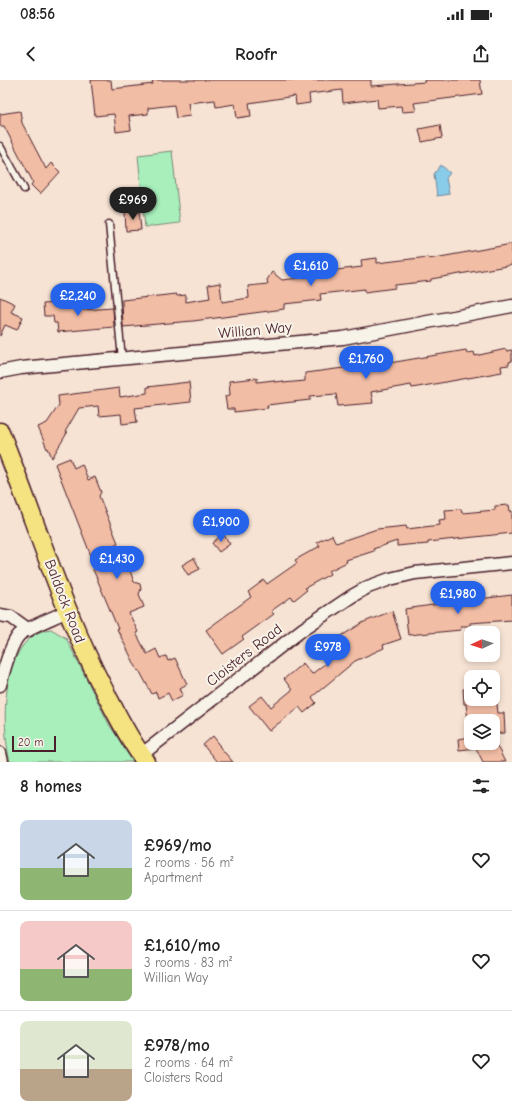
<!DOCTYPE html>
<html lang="en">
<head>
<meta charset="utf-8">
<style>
  :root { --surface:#fff; --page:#f6f6f6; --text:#222; --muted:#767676; --line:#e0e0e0; --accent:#2563eb }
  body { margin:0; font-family:"Comic Neue",sans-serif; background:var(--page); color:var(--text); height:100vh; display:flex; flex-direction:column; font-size:15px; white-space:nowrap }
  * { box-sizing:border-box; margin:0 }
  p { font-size:13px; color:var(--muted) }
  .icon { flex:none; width:22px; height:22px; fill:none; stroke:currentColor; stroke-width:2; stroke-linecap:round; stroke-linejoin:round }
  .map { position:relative; height:682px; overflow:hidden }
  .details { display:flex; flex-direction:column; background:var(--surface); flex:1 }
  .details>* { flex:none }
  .needle { width:26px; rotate:267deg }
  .fabs { position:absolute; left:464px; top:546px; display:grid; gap:8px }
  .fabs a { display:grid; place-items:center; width:36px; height:36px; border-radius:8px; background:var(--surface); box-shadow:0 2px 6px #0003; font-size:20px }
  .scale { position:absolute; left:12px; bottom:10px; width:44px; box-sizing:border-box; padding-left:4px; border:2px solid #4a1f2b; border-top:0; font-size:11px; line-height:14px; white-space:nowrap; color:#4a1f2b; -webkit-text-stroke:3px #f7f3e8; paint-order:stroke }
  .price { position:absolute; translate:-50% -34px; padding:0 9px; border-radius:14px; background:var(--accent); color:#fff; font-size:13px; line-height:26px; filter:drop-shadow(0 1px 2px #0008) }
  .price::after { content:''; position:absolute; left:50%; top:24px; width:12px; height:9px; margin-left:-6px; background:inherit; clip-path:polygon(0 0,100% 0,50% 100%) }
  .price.active { background:#222; color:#fff }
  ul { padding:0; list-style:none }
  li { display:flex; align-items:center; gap:12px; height:100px; padding:0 20px }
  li+li { border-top:1px solid var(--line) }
  li span { display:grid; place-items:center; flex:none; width:112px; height:80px; border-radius:8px; color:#555 }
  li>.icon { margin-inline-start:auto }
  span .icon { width:48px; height:48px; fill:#fffc; stroke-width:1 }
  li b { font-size:17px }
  h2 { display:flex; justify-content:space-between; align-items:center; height:48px; padding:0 20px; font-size:17px }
  .status { display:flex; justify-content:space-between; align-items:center; height:28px; padding:0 20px; background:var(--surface); direction:ltr }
  .status svg { height:11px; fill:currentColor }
  header { display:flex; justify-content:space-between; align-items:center; height:52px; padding:0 20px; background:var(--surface); font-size:18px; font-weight:700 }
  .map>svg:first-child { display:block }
  .green { fill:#a8efbc; stroke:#798774 }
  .water { fill:#88cce9; stroke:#6f879d }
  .building { fill:#f2bda5; stroke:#4a1f2b }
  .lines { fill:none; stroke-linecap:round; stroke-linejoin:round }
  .lane-casing { stroke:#4a1f2b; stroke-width:9 }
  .street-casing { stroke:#4a1f2b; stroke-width:15 }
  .primary-casing { stroke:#4a1f2b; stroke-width:21 }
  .lane { stroke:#f7f3e8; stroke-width:6 }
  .street { stroke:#f7f3e8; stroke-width:12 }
  .primary { stroke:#f5e382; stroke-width:18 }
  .labels { text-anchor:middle; stroke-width:4; stroke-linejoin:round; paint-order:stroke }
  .street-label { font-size:15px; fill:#4a1f2b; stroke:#f7f3e8 }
</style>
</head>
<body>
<div class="status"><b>08:56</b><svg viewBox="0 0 49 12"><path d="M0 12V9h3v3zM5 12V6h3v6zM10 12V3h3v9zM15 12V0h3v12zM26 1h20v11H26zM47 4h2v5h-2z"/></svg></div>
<header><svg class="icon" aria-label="back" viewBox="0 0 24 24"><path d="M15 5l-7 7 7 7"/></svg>Roofr<svg class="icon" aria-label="share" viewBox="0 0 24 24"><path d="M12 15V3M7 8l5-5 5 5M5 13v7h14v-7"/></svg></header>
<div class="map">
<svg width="512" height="682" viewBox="0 0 512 682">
  <rect width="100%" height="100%" fill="#f6e3d4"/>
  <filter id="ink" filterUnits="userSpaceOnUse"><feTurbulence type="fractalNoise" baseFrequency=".025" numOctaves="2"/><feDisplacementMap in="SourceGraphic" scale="8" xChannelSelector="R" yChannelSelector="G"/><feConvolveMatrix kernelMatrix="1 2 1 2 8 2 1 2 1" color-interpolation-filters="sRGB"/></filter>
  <g filter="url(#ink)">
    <g class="green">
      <polygon points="172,71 180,143 145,147 138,75"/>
      <path d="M51 549 66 558 110 646 135 682H10C1 645 0 555 51 549Z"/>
    </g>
    <polygon class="water" points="441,85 450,93 446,98 449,114 437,116 434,94"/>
    <g class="building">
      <polygon points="91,0 111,0 112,9 153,4 152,0 371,0 371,6 425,2 424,0 480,0 482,14 414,23 416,31 402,32 401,26 378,28 377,19 343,23 342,10 309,14 310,23 296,25 295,16 249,23 251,36 237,38 235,24 216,27 215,20 188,23 190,36 176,38 174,25 148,28 148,34 129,36 131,50 116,52 114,34 95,36"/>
      <polygon points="20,31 22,43 46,89 51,83 60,92 40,114 31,105 33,102 19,75 4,46 0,46 0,34"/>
      <polygon points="440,45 442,58 422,62 419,49"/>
      <polygon points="139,130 141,150 126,151 125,131"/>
      <polygon points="512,164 512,185 431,199 431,201 395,205 395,208 365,212 365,209 320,214 321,220 284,224 284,229 193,241 123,247 122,220 176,214 177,216 186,215 186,222 210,218 208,205 220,203 222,222 249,218 248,206 268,204 267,200 272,192 282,200 291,199 320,195 320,192 362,187 361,180 377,178 377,183 428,177 429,179"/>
      <polygon points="0,217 15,224 11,232 23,237 17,250 5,245 0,256"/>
      <polygon points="82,221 83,230 113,228 114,247 58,252 57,243 54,243 53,236 44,236 43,224"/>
      <polygon points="506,269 506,271 512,270 512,281 509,282 509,285 501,286 502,292 412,308 411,305 371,312 373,323 338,326 336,314 310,316 310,320 267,325 268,328 234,332 234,329 227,329 225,316 230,315 229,301 257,298 257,302 274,300 274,302 283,301 283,303 305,301 305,293 359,286 360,288 466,270 467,273 474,272 475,276"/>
      <polygon points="189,302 191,322 135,328 137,342 122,344 121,334 99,336 98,326 79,328 65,352 67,353 52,378 48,368 47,369 38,347 47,343 59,325 58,316 119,308 120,317 147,313 147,307"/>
      <polygon points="70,378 74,388 82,384 88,400 95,397 101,412 99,416 118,463 109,467 118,489 128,485 134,502 140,504 141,509 139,514 144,527 129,533 138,552 136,553 147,574 156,569 160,578 166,576 168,581 175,578 187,604 180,608 183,615 172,621 168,613 158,618 156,612 152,614 139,590 138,591 117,549 118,549 92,487 95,486 55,384"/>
      <polygon points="509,425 510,431 512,431 512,453 428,462 428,464 417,465 417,464 397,466 397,461 373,469 374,471 346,480 347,482 329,491 330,494 305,508 307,510 294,520 291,517 271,531 274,534 242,557 244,559 223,574 206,550 251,517 248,512 264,500 267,504 297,483 295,480 320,466 317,462 332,455 336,463 377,449 406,446 407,449 440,445 439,440 446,439 445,430 461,429 462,433 495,430 495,426"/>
      <polygon points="223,454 230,464 219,472 212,463"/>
      <polygon points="194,478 200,489 188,495 182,485"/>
      <polygon points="512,515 512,540 470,543 470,546 460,546 461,550 408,555 405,529 453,522"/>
      <polygon points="392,531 401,559 383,565 384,568 355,581 312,617 316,623 304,633 299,627 269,651 249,626 262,616 271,627 292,610 284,599 303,583 312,594 332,578 324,567 337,556 338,558 364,542"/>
      <polygon points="493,606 495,606 498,633 504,633 505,653 493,654 493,641 471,641 471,663 493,663 493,658 505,682 483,682 476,668 459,670 458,659 470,657 466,624 464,624 463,609 471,608 471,619 493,619"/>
      <polygon points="213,656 220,665 219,666 233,682 217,682 203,665"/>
    </g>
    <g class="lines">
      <g class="lane-casing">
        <g id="lane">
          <polyline points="0,66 24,109"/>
          <polyline points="109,144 122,279"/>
        </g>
      </g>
      <g class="street-casing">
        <g id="street">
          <polyline points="0,292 21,288 343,258 512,226"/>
          <polyline points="0,535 11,537 29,550"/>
          <path d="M0 605C3 593 11 564 19 555 28 547 56 537 67 531"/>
          <polyline points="0,673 2,682"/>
          <polyline points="141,675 303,549 352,516 368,507 390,499 415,493 512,483"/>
        </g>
      </g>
      <g class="primary-casing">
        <path id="primary" d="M0 352C35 439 62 530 106 614 118 637 130 661 146 682"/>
      </g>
      <use href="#lane" class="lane"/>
      <use href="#street" class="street"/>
      <use href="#primary" class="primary"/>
    </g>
  </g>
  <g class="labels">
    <g class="street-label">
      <text transform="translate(255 250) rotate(-5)" y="5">Willian Way</text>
      <text transform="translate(65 521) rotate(69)" y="5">Baldock Road</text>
      <text transform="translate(244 575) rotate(-38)" y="5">Cloisters Road</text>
    </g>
  </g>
</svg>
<div class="fabs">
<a><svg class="needle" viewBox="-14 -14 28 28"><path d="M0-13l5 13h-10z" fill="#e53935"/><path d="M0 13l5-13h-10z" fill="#767676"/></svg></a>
<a><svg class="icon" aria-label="locate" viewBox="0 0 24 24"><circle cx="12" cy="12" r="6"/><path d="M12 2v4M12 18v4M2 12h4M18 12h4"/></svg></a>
<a><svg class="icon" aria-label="layers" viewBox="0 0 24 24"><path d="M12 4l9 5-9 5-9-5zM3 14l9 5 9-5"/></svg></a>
</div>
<div class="scale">20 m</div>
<b class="price active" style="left:133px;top:141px">£969</b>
<b class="price" style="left:311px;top:207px">£1,610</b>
<b class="price" style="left:78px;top:237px">£2,240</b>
<b class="price" style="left:366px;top:300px">£1,760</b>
<b class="price" style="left:221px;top:463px">£1,900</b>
<b class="price" style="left:117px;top:500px">£1,430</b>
<b class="price" style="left:458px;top:535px">£1,980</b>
<b class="price" style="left:328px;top:588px">£978</b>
</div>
<section class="details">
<h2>8 homes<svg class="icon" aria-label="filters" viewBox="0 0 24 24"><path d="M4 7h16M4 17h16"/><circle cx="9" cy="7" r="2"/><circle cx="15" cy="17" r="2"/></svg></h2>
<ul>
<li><span style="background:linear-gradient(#c9d6e8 60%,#8fb573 0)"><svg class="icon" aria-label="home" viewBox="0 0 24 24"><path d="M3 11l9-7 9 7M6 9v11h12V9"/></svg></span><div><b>£969/mo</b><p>2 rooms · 56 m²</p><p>Apartment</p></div><svg class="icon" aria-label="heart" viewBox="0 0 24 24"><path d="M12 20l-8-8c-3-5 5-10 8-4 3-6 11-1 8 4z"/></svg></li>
<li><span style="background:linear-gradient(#f6c9c9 60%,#8fb573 0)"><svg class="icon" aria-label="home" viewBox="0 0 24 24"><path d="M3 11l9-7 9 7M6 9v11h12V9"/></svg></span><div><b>£1,610/mo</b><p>3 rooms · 83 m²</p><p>Willian Way</p></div><svg class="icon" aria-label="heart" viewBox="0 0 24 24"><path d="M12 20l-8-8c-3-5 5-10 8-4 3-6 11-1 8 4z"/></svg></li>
<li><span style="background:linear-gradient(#dfe7d0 60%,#b9a48a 0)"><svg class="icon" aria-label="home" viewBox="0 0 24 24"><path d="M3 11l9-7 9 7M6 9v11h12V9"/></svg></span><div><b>£978/mo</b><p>2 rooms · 64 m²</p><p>Cloisters Road</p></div><svg class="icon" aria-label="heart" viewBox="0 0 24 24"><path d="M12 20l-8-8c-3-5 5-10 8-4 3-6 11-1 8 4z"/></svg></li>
</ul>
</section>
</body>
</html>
